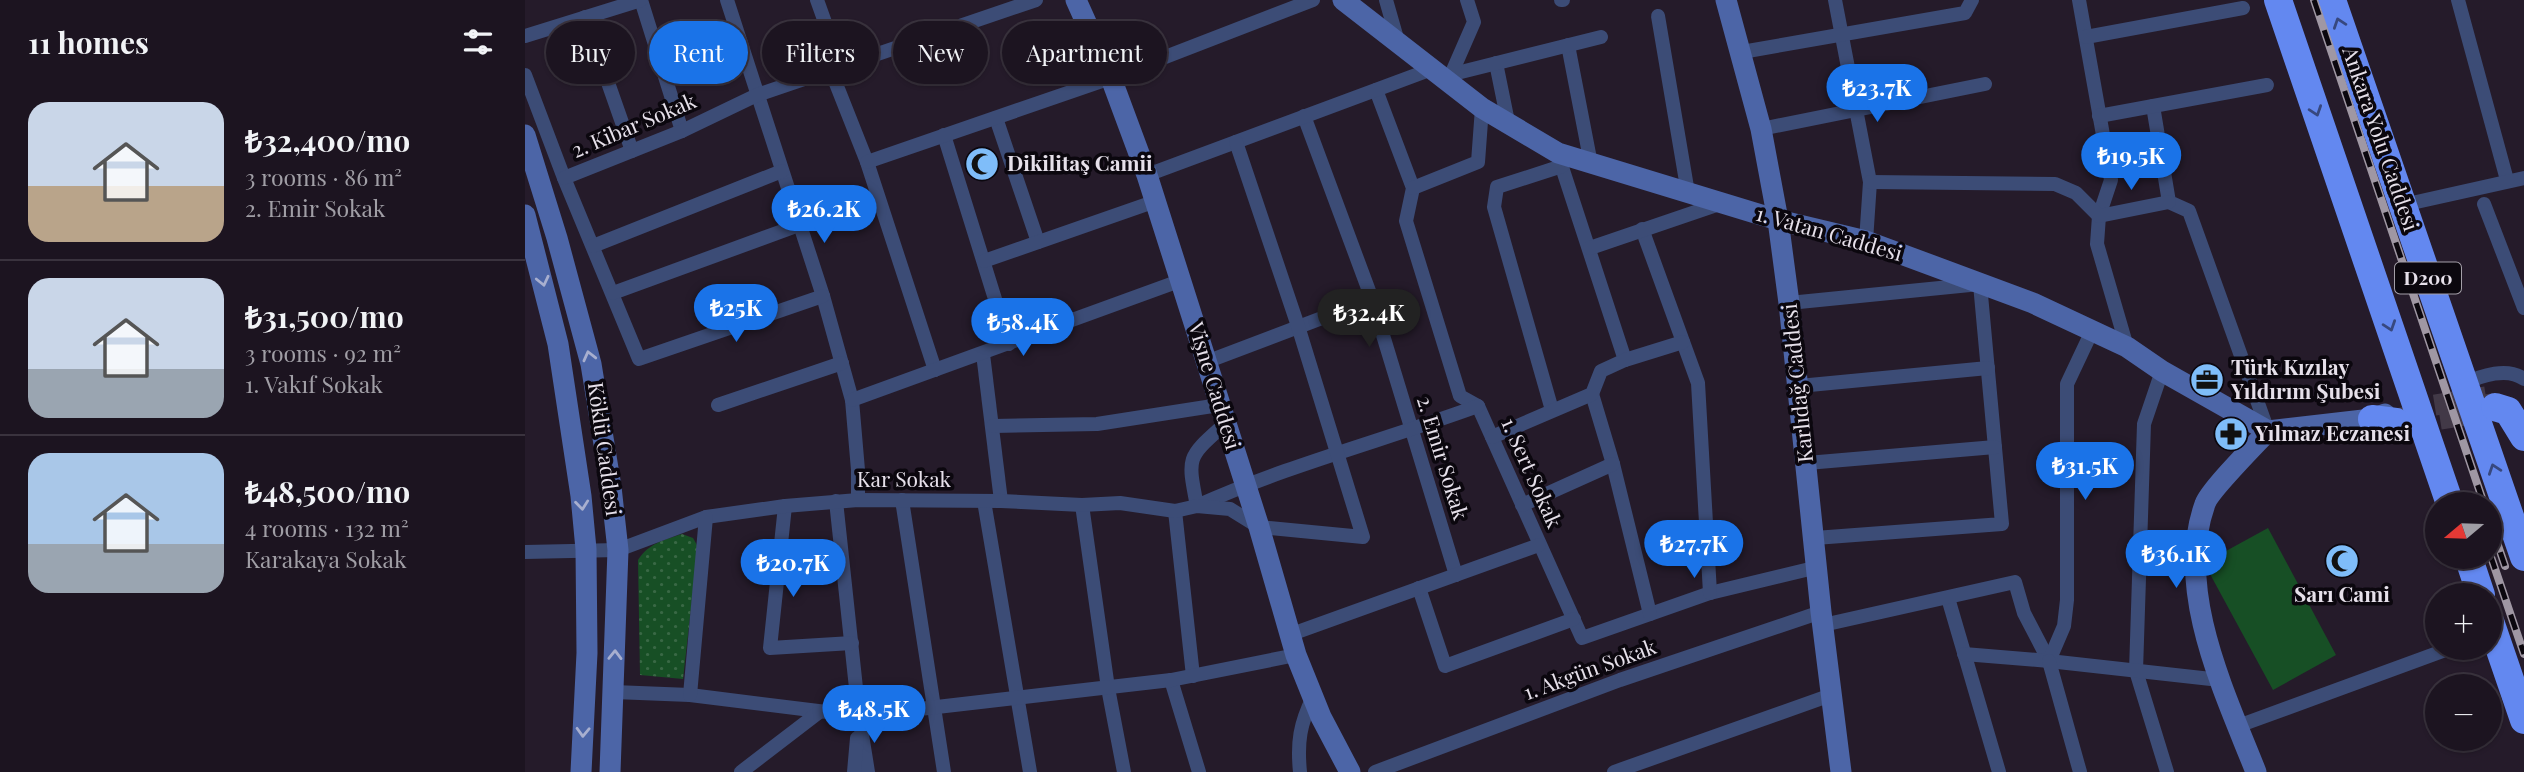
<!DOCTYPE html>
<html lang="en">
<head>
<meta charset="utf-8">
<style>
  :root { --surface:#1c1420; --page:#251d29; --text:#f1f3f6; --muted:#a09ea5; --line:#3a333e; --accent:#1a73e8 }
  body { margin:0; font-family:"Playfair Display",serif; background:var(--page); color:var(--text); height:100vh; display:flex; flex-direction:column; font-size:26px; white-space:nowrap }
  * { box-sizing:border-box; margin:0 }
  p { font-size:23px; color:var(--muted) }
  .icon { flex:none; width:38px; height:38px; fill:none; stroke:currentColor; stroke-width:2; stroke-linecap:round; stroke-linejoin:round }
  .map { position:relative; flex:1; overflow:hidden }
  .panel { display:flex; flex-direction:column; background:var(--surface); width:525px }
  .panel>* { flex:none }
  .banner { position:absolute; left:21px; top:21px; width:665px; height:63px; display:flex; gap:14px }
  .needle { width:46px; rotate:251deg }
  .tools { position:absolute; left:1900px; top:492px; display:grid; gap:14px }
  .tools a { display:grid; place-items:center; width:77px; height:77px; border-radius:50%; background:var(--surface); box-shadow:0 2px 5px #0004,0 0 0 2px var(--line); font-size:35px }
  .price { position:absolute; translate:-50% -60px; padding:0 16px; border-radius:24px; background:var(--accent); color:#fff; font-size:23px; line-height:46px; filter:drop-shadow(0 2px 4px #0008) }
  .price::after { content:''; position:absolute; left:50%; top:42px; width:21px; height:16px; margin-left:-10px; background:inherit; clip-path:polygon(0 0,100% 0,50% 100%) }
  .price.current { background:#222; color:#fff }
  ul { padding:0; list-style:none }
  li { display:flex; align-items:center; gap:21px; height:175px; padding:0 28px }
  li+li { border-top:2px solid var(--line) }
  li span { display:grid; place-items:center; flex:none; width:196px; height:140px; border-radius:21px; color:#555 }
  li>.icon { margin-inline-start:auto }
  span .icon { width:84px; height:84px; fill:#fffc; stroke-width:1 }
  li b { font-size:30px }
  h2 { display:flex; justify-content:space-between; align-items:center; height:84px; padding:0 28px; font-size:30px }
  .pill { padding:0 24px; border-radius:32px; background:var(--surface); box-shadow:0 2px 5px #0004,0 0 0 2px var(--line); font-size:24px; line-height:63px }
  .pill.current { background:var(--accent); color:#fff }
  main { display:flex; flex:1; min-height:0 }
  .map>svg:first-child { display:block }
  .grass { fill:url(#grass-dots) }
  .green { fill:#174f25 }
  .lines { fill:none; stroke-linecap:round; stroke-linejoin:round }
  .secondary-tunnel { stroke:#423947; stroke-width:21; stroke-dasharray:21 10; stroke-linecap:butt }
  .highway-tunnel { stroke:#423947; stroke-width:28; stroke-dasharray:28 14; stroke-linecap:butt }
  .street { stroke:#3c4c76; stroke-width:14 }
  .secondary { stroke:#4c65a7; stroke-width:21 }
  .highway { stroke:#6388f0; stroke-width:28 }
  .rail-casing { stroke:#9f97a3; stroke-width:8 }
  .rail { stroke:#0b070e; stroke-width:5; stroke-dasharray:16; stroke-linecap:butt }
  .oneway { stroke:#37487f }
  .oneway2 { stroke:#a8afcf }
  .labels { text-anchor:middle; stroke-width:7; stroke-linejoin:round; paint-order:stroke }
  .shield { fill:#0b070e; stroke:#a49fa8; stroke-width:2 }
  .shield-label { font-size:19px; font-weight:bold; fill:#e6e0ea }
  .street-label { font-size:21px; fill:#e6e0ea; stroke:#0b070e }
  .poi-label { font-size:21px; font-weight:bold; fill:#e6e0ea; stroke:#0b070e; text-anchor:start }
</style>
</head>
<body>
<main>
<section class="panel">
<h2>11 homes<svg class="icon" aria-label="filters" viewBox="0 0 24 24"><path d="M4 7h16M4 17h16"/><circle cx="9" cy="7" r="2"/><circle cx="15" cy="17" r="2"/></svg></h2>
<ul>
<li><span style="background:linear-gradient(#c9d6e8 60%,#b9a48a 0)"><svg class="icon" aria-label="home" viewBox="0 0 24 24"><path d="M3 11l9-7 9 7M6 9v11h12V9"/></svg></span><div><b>₺32,400/mo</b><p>3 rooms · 86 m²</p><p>2. Emir Sokak</p></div></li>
<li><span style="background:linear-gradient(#c9d6e8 65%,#9aa5b1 0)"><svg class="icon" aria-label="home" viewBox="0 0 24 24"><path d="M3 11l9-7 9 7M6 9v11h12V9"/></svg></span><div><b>₺31,500/mo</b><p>3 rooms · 92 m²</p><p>1. Vakıf Sokak</p></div></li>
<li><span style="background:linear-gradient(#a9c7e8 65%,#9aa5b1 0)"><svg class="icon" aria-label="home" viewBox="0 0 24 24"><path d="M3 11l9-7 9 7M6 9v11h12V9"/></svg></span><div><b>₺48,500/mo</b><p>4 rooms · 132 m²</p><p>Karakaya Sokak</p></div></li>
</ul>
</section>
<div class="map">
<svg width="1999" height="772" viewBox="0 0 1999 772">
  <defs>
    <pattern id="grass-dots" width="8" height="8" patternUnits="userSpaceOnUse" patternTransform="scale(1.75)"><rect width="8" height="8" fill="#174f25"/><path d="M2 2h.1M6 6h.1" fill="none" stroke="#396845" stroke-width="1.8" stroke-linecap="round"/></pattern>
  </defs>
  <rect width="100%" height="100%" fill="#251b2a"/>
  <path class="grass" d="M157 534 168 538 173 547 158 679 115 675 113 560C124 543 139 540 157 534Z"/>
  <polygon class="green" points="1743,528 1811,655 1748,690 1679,563"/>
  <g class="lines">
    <polyline class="secondary-tunnel" points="1879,410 1966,396"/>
    <polyline class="highway-tunnel" points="1873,422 1970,407"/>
    <g class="street">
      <polyline points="116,0 157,131"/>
      <polyline points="202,0 298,296 327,400 333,470 333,500"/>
      <polyline points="292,0 316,67"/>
      <polyline points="861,0 873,42"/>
      <polyline points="1036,0 1038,0"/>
      <polyline points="1310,0 1345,182 1341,241"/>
      <polyline points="1554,0 1586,180 1574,216 1572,244 1602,347"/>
      <polyline points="1933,0 1982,180"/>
      <polyline points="1133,16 1163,193"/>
      <polyline points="60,17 107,151"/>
      <polyline points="0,36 116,0"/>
      <polyline points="1561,37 1718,8"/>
      <polyline points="1043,45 1066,164"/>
      <polyline points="1217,52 1440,13 1447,0"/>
      <polyline points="971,63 983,122"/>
      <polyline points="306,71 342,162 410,370"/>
      <polyline points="928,74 1076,37"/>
      <polyline points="0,75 39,178 114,359 298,296"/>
      <polyline points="925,77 949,22 942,0"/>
      <polyline points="851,90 888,188 881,221 935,396 953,406 1057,638 1185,593 1293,567"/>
      <polyline points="1628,106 1644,202 1664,211 1743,431"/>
      <polyline points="779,116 847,299 931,575"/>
      <polyline points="1574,116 1742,85"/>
      <polyline points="471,118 513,242"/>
      <polyline points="1236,129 1460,84"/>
      <polyline points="419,135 484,344"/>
      <polyline points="1034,158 1100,360"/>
      <polyline points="342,162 586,78 788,0"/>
      <polyline points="622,175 907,69"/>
      <polyline points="39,178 157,131 232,95 511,0"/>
      <polyline points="1345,182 1530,184 1551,193 1574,216 1644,202"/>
      <polyline points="888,188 953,162 957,108"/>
      <polyline points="1959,204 1999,308"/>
      <polyline points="1878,205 1999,178"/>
      <polyline points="1117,229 1173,383 1185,593"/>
      <polyline points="68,246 257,171"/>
      <polyline points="1065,248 1197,203"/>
      <polyline points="459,261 631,201"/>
      <polyline points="88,293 274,225"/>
      <polyline points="1264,303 1455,284 1477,524 1290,538"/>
      <polyline points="458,354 476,501"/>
      <polyline points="681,362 847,299"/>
      <polyline points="1637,371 1619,424 1611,671 1642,772"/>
      <path d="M1940 384C1956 375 1983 367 1999 379"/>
      <polyline points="1274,386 1463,368"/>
      <polyline points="1067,394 1088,464 1125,614"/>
      <polyline points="327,400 657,280"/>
      <polyline points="193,405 317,363"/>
      <polyline points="1027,410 969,207 972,187 1037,166"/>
      <path d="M701 423C662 458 662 455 672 506 763 465 860 440 953 406"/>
      <polyline points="468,426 572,424 694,405"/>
      <polyline points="967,437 1067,394 1076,371 1100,360 1158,342"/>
      <polyline points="1282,463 1470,447"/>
      <polyline points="377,500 419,772"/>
      <polyline points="311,501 334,716 343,772"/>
      <polyline points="459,501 505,772"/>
      <polyline points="557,505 583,688 599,772"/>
      <polyline points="997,505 1088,464"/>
      <polyline points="260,506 245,648 327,643"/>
      <polyline points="650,511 668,676"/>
      <polyline points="0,552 93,550 181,517 260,506 333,500 476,501 557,505 595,503 650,511 672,506 705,509 734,527 838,537 773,326 711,142"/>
      <polyline points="894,588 920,666 1049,619"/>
      <polyline points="1423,598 1474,772"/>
      <polyline points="1298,625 1490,582 1499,613 1524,661 1695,680"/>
      <polyline points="764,635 1014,545"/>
      <polyline points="1439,654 1524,661"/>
      <polyline points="1524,661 1539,626 1542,600 1542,384 1567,331"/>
      <polyline points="1524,661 1555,772"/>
      <polyline points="646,680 674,772"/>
      <polyline points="89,692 165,695 334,716 646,680 771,655"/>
      <polyline points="165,695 181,517"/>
      <polyline points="1713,726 1926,648"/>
      <polyline points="216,772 293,713"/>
      <polyline points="329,772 332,738"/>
      <path d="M775 772C772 742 775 724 788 697"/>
      <polyline points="850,772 1095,680 1296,612"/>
      <polyline points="1089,772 1306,695"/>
    </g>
    <g class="secondary">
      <polyline points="551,0 586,78 622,175 734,527 771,655 796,717 825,772"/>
      <polyline points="818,0 957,108 1033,153 1253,220 1341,241 1508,303 1602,347 1637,371 1743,431 1847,419 1860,414"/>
      <polyline points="1201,0 1236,129 1253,220 1264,303 1296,612 1316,772"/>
      <polyline points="0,135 32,238 66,364 86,487 93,550 85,772"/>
      <polyline points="0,215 33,344 56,496 61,549 62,653 56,772"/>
      <path d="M1731 772C1700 693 1649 590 1680 504 1684 491 1730 445 1743 431"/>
    </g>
    <g class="highway">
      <polyline points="1753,0 1925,504"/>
      <polyline points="1807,0 1999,557"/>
      <polyline points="1970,407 1983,411 1999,437"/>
      <polyline points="1847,419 1871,422"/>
      <polyline points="1943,556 1956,595"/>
      <polyline points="1965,621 1999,720"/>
    </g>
    <g class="rail-casing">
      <g id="rail">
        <polyline points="1789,0 1959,504"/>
        <polyline points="1965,522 1980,566"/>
        <polyline points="1965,554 1999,654"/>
      </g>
    </g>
    <use href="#rail" class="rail"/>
  </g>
  <defs><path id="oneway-chevron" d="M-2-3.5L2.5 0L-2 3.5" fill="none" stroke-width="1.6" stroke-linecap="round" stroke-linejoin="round" transform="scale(1.75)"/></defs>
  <g class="oneway">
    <use href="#oneway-chevron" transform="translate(1814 23) rotate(-109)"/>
    <use href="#oneway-chevron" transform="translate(1791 111) rotate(71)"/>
    <use href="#oneway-chevron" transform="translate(1865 326) rotate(71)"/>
    <use href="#oneway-chevron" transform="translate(1969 469) rotate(-109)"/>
  </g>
  <g class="oneway2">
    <use href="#oneway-chevron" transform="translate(18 281) rotate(77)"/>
    <use href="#oneway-chevron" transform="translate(64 356) rotate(-104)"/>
    <use href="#oneway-chevron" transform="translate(57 505) rotate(84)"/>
    <use href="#oneway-chevron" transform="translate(90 655) rotate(-89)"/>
    <use href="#oneway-chevron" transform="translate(58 732) rotate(92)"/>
  </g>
  <defs>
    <g id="mosque-disc" transform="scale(1.75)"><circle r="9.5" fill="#7fbdf9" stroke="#0b070e"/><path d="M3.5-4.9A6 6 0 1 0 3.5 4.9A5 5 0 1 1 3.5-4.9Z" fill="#111"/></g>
    <g id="office-disc" transform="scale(1.75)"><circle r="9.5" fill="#7fbdf9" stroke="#0b070e"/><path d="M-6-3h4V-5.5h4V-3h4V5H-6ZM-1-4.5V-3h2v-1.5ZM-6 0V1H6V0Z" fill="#111"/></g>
    <g id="pharmacy-disc" transform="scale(1.75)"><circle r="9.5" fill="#7fbdf9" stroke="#0b070e"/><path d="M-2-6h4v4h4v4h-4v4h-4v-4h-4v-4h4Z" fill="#111"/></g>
  </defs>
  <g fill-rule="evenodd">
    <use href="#mosque-disc" x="457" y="164"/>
    <use href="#office-disc" x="1682" y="380"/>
    <use href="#pharmacy-disc" x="1706" y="434"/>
    <use href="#mosque-disc" x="1817" y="561"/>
  </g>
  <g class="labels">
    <rect class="shield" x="1870" y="262.5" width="66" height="31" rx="5"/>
    <g class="shield-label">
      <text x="1903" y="285">D200</text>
    </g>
    <g class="street-label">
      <text transform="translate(109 126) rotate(-23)" y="7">2. Kibar Sokak</text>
      <text transform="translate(1855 139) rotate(71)" y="7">Ankara Yolu Caddesi</text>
      <text transform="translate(1304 234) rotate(16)" y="7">1. Vatan Caddesi</text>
      <text transform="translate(1273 383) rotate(-96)" y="7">Karlıdağ Caddesi</text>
      <text transform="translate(689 386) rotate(73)" y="7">Vişne Caddesi</text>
      <text transform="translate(79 449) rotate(82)" y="7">Köklü Caddesi</text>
      <text transform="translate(917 458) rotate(73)" y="7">2. Emir Sokak</text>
      <text transform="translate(1006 473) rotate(66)" y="7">1. Sert Sokak</text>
      <text x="379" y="487">Kar Sokak</text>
      <text transform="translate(1065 670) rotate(-20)" y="7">1. Akgün Sokak</text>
    </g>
    <g class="poi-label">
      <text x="482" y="171">Dikilitaş Camii</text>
      <text x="1706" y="375">Türk Kızılay<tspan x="1706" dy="24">Yıldırım Şubesi</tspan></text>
      <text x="1730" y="441">Yılmaz Eczanesi</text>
      <text x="1817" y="602" text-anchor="middle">Sarı Cami</text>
    </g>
  </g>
</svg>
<div class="tools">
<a><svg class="needle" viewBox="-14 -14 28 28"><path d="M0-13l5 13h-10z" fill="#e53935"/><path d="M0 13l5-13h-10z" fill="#a09ea5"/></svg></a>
<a>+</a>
<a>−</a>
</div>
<b class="price" style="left:1352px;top:124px">₺23.7K</b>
<b class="price" style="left:1606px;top:192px">₺19.5K</b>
<b class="price" style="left:299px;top:245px">₺26.2K</b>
<b class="price" style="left:211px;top:344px">₺25K</b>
<b class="price current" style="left:844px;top:349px">₺32.4K</b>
<b class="price" style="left:498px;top:358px">₺58.4K</b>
<b class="price" style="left:1560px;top:502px">₺31.5K</b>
<b class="price" style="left:1169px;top:580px">₺27.7K</b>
<b class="price" style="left:1651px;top:590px">₺36.1K</b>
<b class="price" style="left:268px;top:599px">₺20.7K</b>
<b class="price" style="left:349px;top:745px">₺48.5K</b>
<div class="banner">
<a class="pill">Buy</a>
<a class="pill current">Rent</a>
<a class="pill">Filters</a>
<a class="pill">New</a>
<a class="pill">Apartment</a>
</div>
</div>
</main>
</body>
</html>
